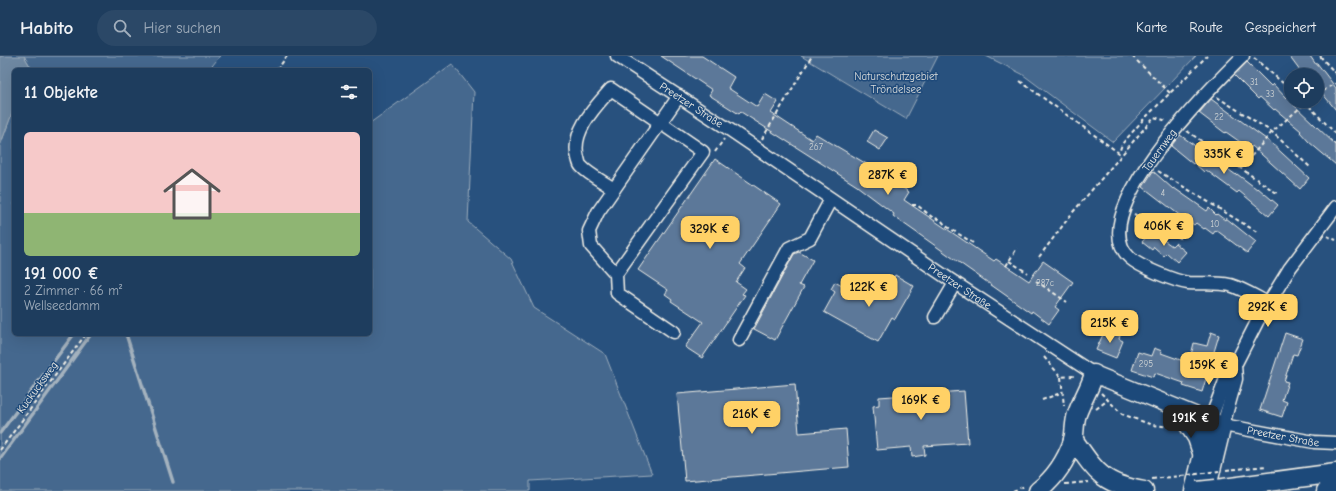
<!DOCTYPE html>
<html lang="de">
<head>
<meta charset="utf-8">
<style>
  :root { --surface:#1e3d5e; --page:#2b4867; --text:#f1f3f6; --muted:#a1aebc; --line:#3c5673; --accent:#ffd166 }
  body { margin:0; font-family:"Comic Neue",sans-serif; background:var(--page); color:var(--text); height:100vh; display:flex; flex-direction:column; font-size:15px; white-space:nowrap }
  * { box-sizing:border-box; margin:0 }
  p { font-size:13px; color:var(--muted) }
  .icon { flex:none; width:22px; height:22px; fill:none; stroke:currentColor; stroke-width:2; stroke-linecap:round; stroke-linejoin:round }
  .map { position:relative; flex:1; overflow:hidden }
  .details { position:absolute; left:12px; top:12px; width:360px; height:268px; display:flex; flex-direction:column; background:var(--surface); border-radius:6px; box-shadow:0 4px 16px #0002,0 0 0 1px var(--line) }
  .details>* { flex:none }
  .buttons { position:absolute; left:1284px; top:12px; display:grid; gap:8px }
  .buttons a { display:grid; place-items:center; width:40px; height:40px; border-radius:50%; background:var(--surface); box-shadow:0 4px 16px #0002,0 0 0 1px var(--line); font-size:20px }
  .price { position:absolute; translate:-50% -34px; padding:0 9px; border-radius:8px; background:var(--accent); color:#111; font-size:13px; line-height:26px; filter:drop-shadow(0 1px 2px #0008) }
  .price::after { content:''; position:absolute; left:50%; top:24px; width:12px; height:9px; margin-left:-6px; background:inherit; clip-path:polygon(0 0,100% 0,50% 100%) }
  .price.current { background:#222; color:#fff }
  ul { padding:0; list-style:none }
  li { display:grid; align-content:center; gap:8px; height:212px; padding:0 12px }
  li span { display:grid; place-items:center; height:124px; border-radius:6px; color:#555 }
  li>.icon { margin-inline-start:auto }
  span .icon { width:72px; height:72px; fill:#fffc; stroke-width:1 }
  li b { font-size:17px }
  h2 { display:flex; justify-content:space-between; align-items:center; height:48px; padding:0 12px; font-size:17px }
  header { display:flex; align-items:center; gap:24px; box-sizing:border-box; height:56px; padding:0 20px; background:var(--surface); border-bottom:1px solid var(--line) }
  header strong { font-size:19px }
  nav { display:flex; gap:22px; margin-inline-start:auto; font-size:14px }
  .search { width:280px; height:36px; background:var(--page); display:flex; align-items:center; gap:10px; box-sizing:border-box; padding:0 14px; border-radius:22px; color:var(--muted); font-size:15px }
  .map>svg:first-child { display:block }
  .green { fill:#45688e; stroke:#9cacbb }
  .water { fill:#6e88a2; stroke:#a4b2be }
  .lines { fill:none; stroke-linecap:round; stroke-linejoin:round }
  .stream { stroke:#a4b2be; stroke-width:3.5 }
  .building { fill:#5b7899; stroke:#f4f1e8 }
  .minor-casing { stroke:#f4f1e8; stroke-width:15 }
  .major-casing { stroke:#f4f1e8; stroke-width:19 }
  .highway-casing { stroke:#f4f1e8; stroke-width:21 }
  .path { stroke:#f4f1e8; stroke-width:2; stroke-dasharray:4 3; stroke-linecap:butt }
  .minor { stroke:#1f4a7a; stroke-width:12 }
  .major { stroke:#1f4a7a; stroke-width:16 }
  .highway { stroke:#1f4a7a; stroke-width:18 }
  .highway-bridge-casing { stroke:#f4f1e8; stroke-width:21; stroke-linecap:butt }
  .path-bridge { stroke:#f4f1e8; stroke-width:2; stroke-dasharray:4 3; stroke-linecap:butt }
  .highway-bridge { stroke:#1f4a7a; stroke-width:18 }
  .labels { text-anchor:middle; stroke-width:3; stroke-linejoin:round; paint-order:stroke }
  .number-label { font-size:9px; fill:#ced3d4 }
  .park-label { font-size:11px; fill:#dadcda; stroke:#1f4a7a }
  .street-label { font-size:11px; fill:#f4f1e8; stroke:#1f4a7a }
</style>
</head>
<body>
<header>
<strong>Habito</strong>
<div class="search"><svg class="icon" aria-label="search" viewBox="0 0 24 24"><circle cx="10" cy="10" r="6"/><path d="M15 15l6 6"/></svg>Hier suchen</div>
<nav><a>Karte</a><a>Route</a><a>Gespeichert</a></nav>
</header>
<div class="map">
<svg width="1336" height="435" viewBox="0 0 1336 435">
  <rect width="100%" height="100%" fill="#28517e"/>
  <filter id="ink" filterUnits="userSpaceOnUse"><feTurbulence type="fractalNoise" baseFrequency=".025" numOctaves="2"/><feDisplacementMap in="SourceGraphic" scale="8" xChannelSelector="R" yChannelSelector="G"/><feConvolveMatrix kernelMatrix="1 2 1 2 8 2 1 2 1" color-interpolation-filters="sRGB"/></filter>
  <g filter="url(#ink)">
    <g class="green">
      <polygon points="24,0 220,0 209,14 28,14 30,10"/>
      <polygon points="801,0 938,0 906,63"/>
      <polygon points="986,0 1196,0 1113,86 1022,18"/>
      <polygon points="452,8 474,36 468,166 511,203 534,252 605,298 652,418 530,425 530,435 0,435 0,90 14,52 14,278 370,278 370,67"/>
    </g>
    <polygon class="water" points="0,0 24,0 30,10 28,14 14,14 14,52 0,90"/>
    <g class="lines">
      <g class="stream">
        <polyline points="126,278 173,426"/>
        <polyline points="0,377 74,278"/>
        <polyline points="0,403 91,278"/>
      </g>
    </g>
    <g class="building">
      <polygon points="661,0 702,0 734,21 728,32 757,51 765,38 778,46 771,57 812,84 816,78 870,110 909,136 904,144 994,205 996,203 1029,225 1043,205 1073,226 1055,251 1059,254 1049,268 1032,255 1031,257 893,160 894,158 857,130 741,56 739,58 709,39 712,34"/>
      <polygon points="1289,0 1310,0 1317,10 1317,7 1336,32 1336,54 1317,31 1317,19 1303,19"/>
      <polygon points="1247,6 1271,30 1273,28 1286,42 1288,40 1295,48 1294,49 1336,89 1336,109 1309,86 1300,76 1301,75 1275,53 1274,54 1260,41 1258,43 1234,19"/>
      <polygon points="1211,43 1270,86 1309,122 1300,133 1252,90 1250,93 1226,76 1225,77 1199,57"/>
      <polygon points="874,74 888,82 880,94 867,86"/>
      <polygon points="1180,79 1236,119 1237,118 1257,133 1258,132 1278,149 1269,160 1239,135 1237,137 1206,114 1204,116 1194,107 1193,108 1171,90"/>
      <polygon points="715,103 781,148 740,208 745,212 736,226 746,233 742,238 745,239 702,302 685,291 703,266 671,245 672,243 665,238 668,234 638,214"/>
      <polygon points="1153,115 1173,133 1174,132 1207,155 1209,152 1216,159 1217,158 1225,164 1226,162 1256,186 1247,197 1216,174 1213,178 1205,172 1204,173 1196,167 1194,169 1178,158 1143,131"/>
      <polygon points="1151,175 1172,190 1175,187 1186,196 1177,206 1167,197 1164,200 1154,191 1152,194 1142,186"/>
      <polygon points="799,196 813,204 799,229 804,231 775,284 754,273 794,198"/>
      <polygon points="895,219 914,230 895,263 892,261 878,286 824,256 835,236 831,233 835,226 872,247 877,238 882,241"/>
      <polygon points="1105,274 1120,280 1119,283 1123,285 1116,302 1096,294"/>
      <polygon points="1211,276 1219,279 1202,336 1183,330 1184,327 1155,317 1153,321 1132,314 1138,296 1151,300 1154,292 1162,295 1161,297 1189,307 1194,287 1207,290"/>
      <polygon points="1285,277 1303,283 1297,299 1293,298 1284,325 1288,326 1282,344 1287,346 1282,361 1260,354"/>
      <polygon points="795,328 799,377 846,373 849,411 685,425 677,338"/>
      <polygon points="964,335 968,387 924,390 925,399 912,401 911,391 877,394 873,350 879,349 879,341"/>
    </g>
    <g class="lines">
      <g class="minor-casing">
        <g id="minor">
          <path id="s1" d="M617 0 730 74 949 223 1094 318"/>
          <path d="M1243 0C1213 30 1081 158 1130 202 1140 211 1174 225 1188 227 1202 228 1216 226 1230 229 1243 233 1256 241 1268 247"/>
          <path d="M614 133C604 126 589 119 581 110 579 108 579 105 578 102 570 76 596 50 611 33L703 96 616 218 617 237 674 276"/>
          <polyline points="616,218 591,190 589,175 598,156 679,40"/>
          <polyline points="935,261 955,227"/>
          <polyline points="739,284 789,192 810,182 831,143"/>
          <path id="s2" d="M1235 309 1236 323 1223 369 1314 386 1336 387"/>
          <polyline points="1210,365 1227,320 1235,309 1258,264 1290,212 1336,151"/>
        </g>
      </g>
      <g class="major-casing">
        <g id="major">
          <polyline points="1094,318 1197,360 1223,369 1207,435"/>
          <polyline points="1176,352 1196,382 1201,397"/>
          <polyline points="1193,435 1210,365"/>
        </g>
      </g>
      <g class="highway-casing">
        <g id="highway">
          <path d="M1073 383C1096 416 1102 428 1144 435"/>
          <polyline points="1216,433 1336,417"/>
          <path d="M1038 435C1055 422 1066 405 1073 385 1075 376 1074 367 1077 358 1082 344 1090 332 1094 318"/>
          <polyline points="1326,435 1336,434"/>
        </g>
      </g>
      <g class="path">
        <polyline points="1132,0 1170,37"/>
        <polyline points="1320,0 1336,18"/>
        <polyline points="1254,2 1291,34"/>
        <polyline points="277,14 287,0"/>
        <polyline points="1020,25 1119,97 1122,88 1142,65 1207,0"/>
        <polyline points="1317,39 1336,27"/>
        <polyline points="1217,41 1272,76 1310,111"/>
        <polyline points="1304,45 1336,78"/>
        <polyline points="1187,75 1278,138"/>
        <polyline points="762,83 812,0"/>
        <polyline points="715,96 724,83"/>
        <polyline points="1242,111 1272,76 1308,45"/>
        <polyline points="1158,115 1257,176"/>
        <polyline points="912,149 917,149 932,161 941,164 946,170 973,187"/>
        <polyline points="1134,158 1182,183"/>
        <polyline points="1327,180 1336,184"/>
        <polyline points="1039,201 1073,156 1154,61 1167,65"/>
        <polyline points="1009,205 1028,217"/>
        <polyline points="1006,210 1017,192"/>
        <polyline points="1036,225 1067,246"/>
        <polyline points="1044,301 1061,321 1074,320"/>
        <polyline points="1061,321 1064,350"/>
        <polyline points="1101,337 1122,358 1152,369 1172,371"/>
        <polyline points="1042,344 1063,336"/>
        <polyline points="1096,353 1108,344"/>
        <polyline points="0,394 86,278"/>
        <polyline points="1226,414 1267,410"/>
        <polyline points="1152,423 1181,420"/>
        <polyline points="1065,428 1089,426"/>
        <polyline points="1013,435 1025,430"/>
      </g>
      <use href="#minor" class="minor"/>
      <use href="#major" class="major"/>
      <use href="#highway" class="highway"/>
      <g class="highway-bridge-casing">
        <polyline id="highway-bridge" points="1197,435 1216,433"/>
      </g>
      <polyline class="path-bridge" points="1181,420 1219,415"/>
      <use href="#highway-bridge" class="highway-bridge"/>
    </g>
  </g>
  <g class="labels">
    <g class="number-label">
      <text x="1254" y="29">31</text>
      <text x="1270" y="41">33</text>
      <text x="1219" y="64">22</text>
      <text x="816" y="94">267</text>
      <text x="1163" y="140">4</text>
      <text x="1215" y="171">10</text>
      <text x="1045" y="230">287c</text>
      <text x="1146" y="311">295</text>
    </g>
    <g class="park-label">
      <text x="896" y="24">Naturschutzgebiet<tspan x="896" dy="13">Tröndelsee</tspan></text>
    </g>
    <g class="street-label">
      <text dy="4" stroke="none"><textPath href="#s1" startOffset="89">Preetzer Straße</textPath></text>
      <text transform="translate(1159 94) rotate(-54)" y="4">Tauernweg</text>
      <text dy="4" stroke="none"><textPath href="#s1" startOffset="413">Preetzer Straße</textPath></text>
      <text transform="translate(37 331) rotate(-54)" y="4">Kuckucksweg</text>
      <text dy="4" stroke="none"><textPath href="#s2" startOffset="123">Preetzer Straße</textPath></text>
    </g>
  </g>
</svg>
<div class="buttons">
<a><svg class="icon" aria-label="locate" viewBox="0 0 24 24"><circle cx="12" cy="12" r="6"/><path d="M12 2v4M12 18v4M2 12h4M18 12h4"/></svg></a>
</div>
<b class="price" style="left:1224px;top:119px">335K €</b>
<b class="price" style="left:888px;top:140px">287K €</b>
<b class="price" style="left:1164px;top:191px">406K €</b>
<b class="price" style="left:710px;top:194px">329K €</b>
<b class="price" style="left:869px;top:252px">122K €</b>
<b class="price" style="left:1268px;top:272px">292K €</b>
<b class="price" style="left:1110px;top:288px">215K €</b>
<b class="price" style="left:1209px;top:330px">159K €</b>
<b class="price" style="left:921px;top:365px">169K €</b>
<b class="price" style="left:752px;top:379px">216K €</b>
<b class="price current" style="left:1191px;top:383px">191K €</b>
<section class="details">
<h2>11 Objekte<svg class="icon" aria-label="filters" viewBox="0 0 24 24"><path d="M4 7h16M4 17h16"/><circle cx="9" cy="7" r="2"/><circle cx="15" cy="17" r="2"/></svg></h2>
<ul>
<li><span style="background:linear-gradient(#f6c9c9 65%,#8fb573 0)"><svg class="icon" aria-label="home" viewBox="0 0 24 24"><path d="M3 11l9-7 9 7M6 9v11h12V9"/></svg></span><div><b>191 000 €</b><p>2 Zimmer · 66 m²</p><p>Wellseedamm</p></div></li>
</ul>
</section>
</div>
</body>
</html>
